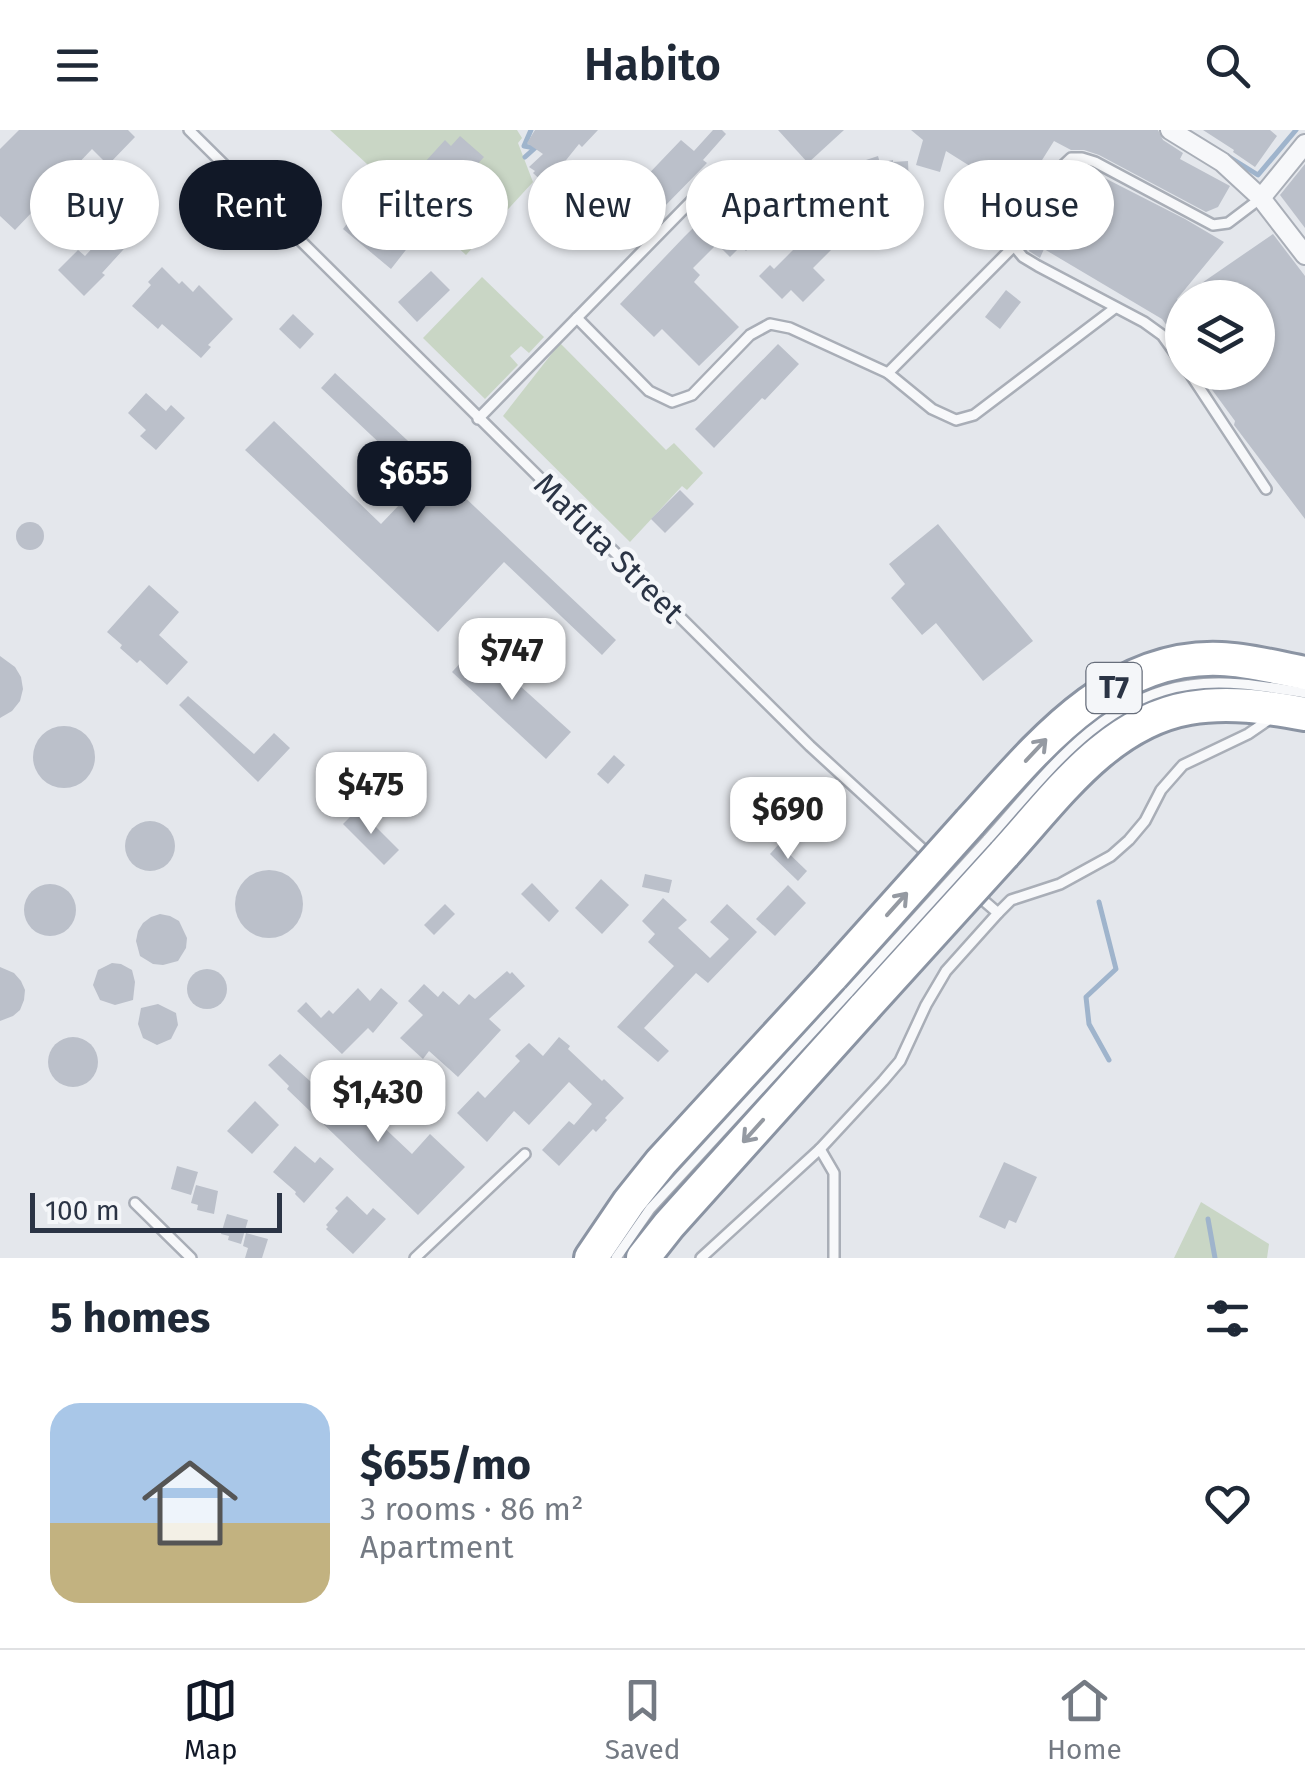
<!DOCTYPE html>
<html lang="en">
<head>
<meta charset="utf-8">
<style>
  :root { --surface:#fff; --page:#f6f6f7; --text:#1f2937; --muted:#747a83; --line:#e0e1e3; --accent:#111827 }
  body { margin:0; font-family:"Fira Sans",sans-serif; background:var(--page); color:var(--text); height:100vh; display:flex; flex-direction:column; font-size:38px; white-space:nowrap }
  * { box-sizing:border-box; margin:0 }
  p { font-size:32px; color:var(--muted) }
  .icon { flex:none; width:55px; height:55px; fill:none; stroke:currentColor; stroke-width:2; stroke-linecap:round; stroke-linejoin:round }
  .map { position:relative; height:1128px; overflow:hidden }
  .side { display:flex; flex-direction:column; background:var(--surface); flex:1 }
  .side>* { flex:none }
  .top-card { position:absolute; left:30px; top:30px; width:1245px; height:90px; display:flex; gap:20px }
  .controls { position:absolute; left:1165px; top:150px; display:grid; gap:20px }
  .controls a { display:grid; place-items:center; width:110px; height:110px; border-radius:50%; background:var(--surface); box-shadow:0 2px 8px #0004; font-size:50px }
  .scale { position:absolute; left:30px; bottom:25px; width:252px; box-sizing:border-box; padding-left:10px; border:5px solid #2b3445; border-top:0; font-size:28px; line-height:35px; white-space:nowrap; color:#2b3445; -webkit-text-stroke:8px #f4f6f9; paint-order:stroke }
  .price { position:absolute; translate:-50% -85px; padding:0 22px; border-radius:20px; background:#fff; color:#222; font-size:32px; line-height:65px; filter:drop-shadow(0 2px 5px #0008) }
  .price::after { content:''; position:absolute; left:50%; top:60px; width:30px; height:22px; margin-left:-15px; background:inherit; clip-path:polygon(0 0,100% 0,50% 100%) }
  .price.current { background:var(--accent); color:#fff }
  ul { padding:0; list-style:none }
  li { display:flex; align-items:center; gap:30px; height:250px; padding:0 50px }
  li span { display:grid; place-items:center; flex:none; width:280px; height:200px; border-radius:30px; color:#555 }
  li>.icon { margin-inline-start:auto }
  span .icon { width:120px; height:120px; fill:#fffc; stroke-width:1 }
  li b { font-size:42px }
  h2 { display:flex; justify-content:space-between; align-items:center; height:120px; padding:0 50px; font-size:42px }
  .tag { padding:0 35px; border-radius:45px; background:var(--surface); box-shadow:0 2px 8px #0004; font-size:35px; line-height:90px }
  .tag.current { background:var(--accent); color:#fff }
  header { display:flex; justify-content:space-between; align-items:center; height:130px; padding:0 50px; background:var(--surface); font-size:45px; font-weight:600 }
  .tabs { display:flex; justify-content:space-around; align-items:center; height:140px; border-top:2px solid var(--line); background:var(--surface); font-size:28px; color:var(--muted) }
  .tabs a { display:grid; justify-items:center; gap:5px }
  .tabs .current { color:var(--accent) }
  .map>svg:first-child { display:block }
  .green { fill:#c9d6c5 }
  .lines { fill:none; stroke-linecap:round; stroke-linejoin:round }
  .stream { stroke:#9fb4cc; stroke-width:5 }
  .building { fill:#bbc0ca }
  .lane-casing { stroke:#a9aeb7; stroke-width:14 }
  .street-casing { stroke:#a9aeb7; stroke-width:22 }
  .highway-casing { stroke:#8b94a3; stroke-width:38 }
  .lane { stroke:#f7f8fa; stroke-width:9 }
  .street { stroke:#f7f8fa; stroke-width:18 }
  .highway { stroke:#fff; stroke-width:32 }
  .lane-bridge-casing { stroke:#a9aeb7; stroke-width:14; stroke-linecap:butt }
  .highway-bridge-casing { stroke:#8b94a3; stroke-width:38; stroke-linecap:butt }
  .lane-bridge { stroke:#f7f8fa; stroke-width:9 }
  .highway-bridge { stroke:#fff; stroke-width:32 }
  .oneway { stroke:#959aa2 }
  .labels { text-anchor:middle; stroke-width:9; stroke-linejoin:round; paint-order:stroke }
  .shield { fill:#f4f6f9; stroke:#676e7b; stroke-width:2.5 }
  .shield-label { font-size:30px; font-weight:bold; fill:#2b3445 }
  .street-label { font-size:32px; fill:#2b3445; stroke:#f4f6f9 }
</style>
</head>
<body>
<header><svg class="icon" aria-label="menu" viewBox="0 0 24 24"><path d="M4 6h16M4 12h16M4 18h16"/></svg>Habito<svg class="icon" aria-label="search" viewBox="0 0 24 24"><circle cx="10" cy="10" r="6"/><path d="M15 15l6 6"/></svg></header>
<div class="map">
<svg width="1305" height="1128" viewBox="0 0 1305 1128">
  <rect width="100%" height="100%" fill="#e4e7ec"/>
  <g class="green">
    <polygon points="330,0 517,0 522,8 518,13 533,52 466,125"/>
    <polygon points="482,147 544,207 529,223 521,216 510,226 518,235 485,269 423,208"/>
    <polygon points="560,213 666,320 674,313 703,343 687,360 682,356 630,412 503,286"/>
    <polygon points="1201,1072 1269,1114 1267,1128 1174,1128"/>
  </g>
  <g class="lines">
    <g class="stream">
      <polyline points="1226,25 1258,45 1296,0"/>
      <polyline points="525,27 535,18 524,16 531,0"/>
      <polyline points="1099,772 1116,839 1086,867 1089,894 1109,930"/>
      <polyline points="1208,1089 1215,1128"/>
    </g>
  </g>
  <g class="building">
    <polygon points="19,0 128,0 135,7 108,35 92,19 15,100 0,86 0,19"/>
    <polygon points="535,0 598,0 582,17 579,14 546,55 533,43 535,41 529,37 543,24 527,13"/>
    <polygon points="713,0 722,0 726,4 703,30 707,33 661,80 639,60 637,56 681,10 694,21"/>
    <polygon points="778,0 844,0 808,33"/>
    <polygon points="911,0 1158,0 1163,10 1183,23 1180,29 1230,56 1218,77 1206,82 1099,25 1084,20 1071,20 1054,11 1010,81 976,73 981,43 946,21 940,42 916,35 923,10"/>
    <polygon points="1203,0 1270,0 1277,6 1255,37 1233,22 1234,20"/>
    <polygon points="460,6 484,27 474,38 481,45 463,64 425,32 445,10 451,16"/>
    <polygon points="878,26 880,33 893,30 893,32 908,31 909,58 877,58 877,62 860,63 854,63 853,58 842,62 836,40"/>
    <polygon points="762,34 783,56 822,44 746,121 741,116 730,127 717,114 693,138 700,145 694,152 739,197 699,236 662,199 654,207 620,174 685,106 749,43 751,44"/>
    <polygon points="1305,34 1305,98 1280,65"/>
    <polygon points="1085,38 1185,89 1224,112 1177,169 1182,175 1182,216 1162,189 1044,119 1040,128 1029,121 1031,112 1066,48 1076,54"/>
    <polygon points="126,82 143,98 102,143 105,145 84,166 58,140 78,120 85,126"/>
    <polygon points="352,87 368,99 377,88 409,116 391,139 343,99"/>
    <polygon points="821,92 840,111 813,138 825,150 803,172 791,160 782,169 759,146 770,135 774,139"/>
    <polygon points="1273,104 1305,146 1305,389 1234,295 1235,291 1199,242 1258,242 1258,168 1180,168"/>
    <polygon points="162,137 179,154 182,151 193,162 199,155 233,189 208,215 211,217 201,228 162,194 158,199 132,176 151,155 148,152"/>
    <polygon points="431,141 450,160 417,192 398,172"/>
    <polygon points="1006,160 1021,172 1000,199 985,187"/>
    <polygon points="293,184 314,204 300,219 279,199"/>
    <polygon points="778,214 799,234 765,270 762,268 714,318 695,299"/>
    <polygon points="335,243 450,350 459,339 470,348 458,361 616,510 602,525 504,432 438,502 245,320 274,291 381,394 421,352 321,258"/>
    <polygon points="146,263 166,281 171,275 185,288 156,320 140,306 146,300 128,283"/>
    <polygon points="680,360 694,374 665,403 651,389"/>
    <circle cx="30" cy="406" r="14"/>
    <polygon points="938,394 1033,511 983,551 936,493 922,505 891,468 905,454 889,434"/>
    <polygon points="149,455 179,482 159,505 188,532 167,555 140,530 137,533 120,518 122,515 107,502"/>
    <polygon points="476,516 571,602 546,629 452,542"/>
    <polygon points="0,526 15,537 21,547 23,559 20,571 12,581 0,588"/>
    <polygon points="188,566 254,624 274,603 290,618 258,652 179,575"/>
    <circle cx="64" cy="627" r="31"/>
    <polygon points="614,625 625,635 608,654 597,644"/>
    <polygon points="358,679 399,720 384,735 343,694"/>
    <circle cx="150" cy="716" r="25"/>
    <polygon points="779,714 807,741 798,751 770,724"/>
    <circle cx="269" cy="774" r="34"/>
    <polygon points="645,744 672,750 669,763 642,757"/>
    <polygon points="601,749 629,775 602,804 575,778"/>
    <polygon points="532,753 559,781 549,792 521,764"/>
    <circle cx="50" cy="780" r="26"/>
    <polygon points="788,755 806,773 775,806 756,789"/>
    <polygon points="663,768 687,790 678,798 710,828 729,809 710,792 727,774 757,802 708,853 696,843 644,898 669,921 658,932 617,897 674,836 648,812 655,804 642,791"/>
    <polygon points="445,774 455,784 434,805 424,795"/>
    <polygon points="160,784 170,786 179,791 187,808 186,818 178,831 163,835 153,834 140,826 136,811 138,801 143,793 151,787"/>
    <polygon points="112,833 121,834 132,840 135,852 133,870 115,875 100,870 93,855 98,840"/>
    <polygon points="0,837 14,843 21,851 25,860 24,870 20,880 13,886 0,891"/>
    <circle cx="207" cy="859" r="20"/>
    <polygon points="507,841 510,844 512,842 525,856 489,889 501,900 458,947 429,921 423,929 400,908 423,885 408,871 424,854 438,867 443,861 459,875 469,864 475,869"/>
    <polygon points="358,858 370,871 381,858 398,873 373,903 368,898 342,924 297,881 306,872 321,888 329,880 333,884"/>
    <polygon points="158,874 176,883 178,895 171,909 157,915 143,908 138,894 141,878"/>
    <circle cx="73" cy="932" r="25"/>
    <polygon points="559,907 570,916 568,919 602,951 604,949 624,968 605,988 607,990 596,1002 593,999 559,1036 542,1020 569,991 574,995 592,974 569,952 529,995 514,981 487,1012 457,983 478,961 485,968 520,931 515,926 529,913 543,926"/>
    <polygon points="280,924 350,987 357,980 373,996 377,991 412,1024 430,1004 465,1037 418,1085 287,959 289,956 268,935"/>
    <polygon points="255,971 279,995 252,1024 227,1001"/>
    <polygon points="295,1016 315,1033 320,1027 334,1039 304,1073 295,1064 296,1062 273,1042"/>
    <polygon points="1004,1032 1037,1047 1016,1093 1009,1090 1005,1099 979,1087"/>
    <polygon points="177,1036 198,1042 191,1065 171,1059"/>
    <polygon points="196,1055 218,1061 214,1084 197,1080 198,1075 191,1073"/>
    <polygon points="347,1066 367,1085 373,1078 386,1089 353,1124 326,1099 328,1097 326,1095 338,1081 335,1078"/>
    <polygon points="227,1084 248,1090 241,1114 228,1110 229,1106 221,1104"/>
    <polygon points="246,1103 268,1109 262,1128 245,1128 248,1118 243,1116"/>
  </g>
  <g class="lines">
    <g class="lane-casing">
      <g id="lane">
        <polyline points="189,0 810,616 930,726"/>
        <polyline points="1014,116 1023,127 1038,136 1144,192 1162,205 1182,233"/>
        <polyline points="577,188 649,261 672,272 692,265 750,205 770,194 790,198 888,243 932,279 956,290 974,285 1115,178"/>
        <polyline points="1189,242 1266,359"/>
        <polyline points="888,243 1014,116 1055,43 1071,28 1082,28 1095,32 1213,95 1228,93 1261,68"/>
        <polyline points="478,289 712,50"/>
        <path d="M987 710C1043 648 1100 567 1190 555 1228 549 1268 557 1305 563"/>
        <polyline points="976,764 998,783"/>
        <polyline points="820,1019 834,1043 834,1128"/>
        <polyline points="135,1073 191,1128"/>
        <polyline points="415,1128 525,1024"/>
        <polyline points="616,1128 650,1079 849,862"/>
        <polyline points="701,1128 820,1019 883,951 900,931 926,875 946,841 998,783 1011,770 1060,754 1111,726 1129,710 1145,691 1161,660 1183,635 1248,604 1270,589"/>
      </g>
    </g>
    <g class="street-casing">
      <g id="street">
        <polyline points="1170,0 1222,32 1261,68 1305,125"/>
        <polyline points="1261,68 1305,14"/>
      </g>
    </g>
    <g class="highway-casing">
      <g id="highway">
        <path d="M970 692C1036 619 1110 524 1221 529 1249 530 1278 538 1305 543"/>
        <path d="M1004 724C1056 667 1108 592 1189 578 1228 571 1267 577 1305 584"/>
        <polyline points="591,1128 629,1072 661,1032 832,846"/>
        <polyline points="643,1128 669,1095 865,877"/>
      </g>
    </g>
    <use href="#lane" class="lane"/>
    <use href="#street" class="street"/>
    <use href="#highway" class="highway"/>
    <g class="lane-bridge-casing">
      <polyline id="lane-bridge" points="849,862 987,710"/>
    </g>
    <g class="highway-bridge-casing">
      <g id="highway-bridge">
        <polyline points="832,846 970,692"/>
        <polyline points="865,877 1004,724"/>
      </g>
    </g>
    <use href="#lane-bridge" class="lane-bridge"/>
    <use href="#highway-bridge" class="highway-bridge"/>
  </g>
  <defs><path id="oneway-shaft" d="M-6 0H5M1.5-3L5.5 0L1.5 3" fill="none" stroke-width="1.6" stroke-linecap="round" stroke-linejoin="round" transform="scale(2.5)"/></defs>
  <g class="oneway">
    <use href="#oneway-shaft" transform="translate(1036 620) rotate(-47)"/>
    <use href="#oneway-shaft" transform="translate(897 774) rotate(-48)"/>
    <use href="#oneway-shaft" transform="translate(753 1001) rotate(132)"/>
  </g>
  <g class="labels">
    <rect class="shield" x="1086.5" y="533" width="55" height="50" rx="8"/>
    <g class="shield-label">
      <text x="1114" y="568">T7</text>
    </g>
    <g class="street-label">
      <text transform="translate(609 418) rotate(45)" y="11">Mafuta Street</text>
    </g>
  </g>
</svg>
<div class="controls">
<a><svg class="icon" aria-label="layers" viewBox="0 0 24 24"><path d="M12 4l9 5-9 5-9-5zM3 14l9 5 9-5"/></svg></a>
</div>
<div class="scale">100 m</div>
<b class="price current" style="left:414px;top:396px">$655</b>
<b class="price" style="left:512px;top:573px">$747</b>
<b class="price" style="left:371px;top:707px">$475</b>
<b class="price" style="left:788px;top:732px">$690</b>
<b class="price" style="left:378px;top:1015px">$1,430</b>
<div class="top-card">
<a class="tag">Buy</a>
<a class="tag current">Rent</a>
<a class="tag">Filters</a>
<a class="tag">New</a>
<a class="tag">Apartment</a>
<a class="tag">House</a>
</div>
</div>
<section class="side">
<h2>5 homes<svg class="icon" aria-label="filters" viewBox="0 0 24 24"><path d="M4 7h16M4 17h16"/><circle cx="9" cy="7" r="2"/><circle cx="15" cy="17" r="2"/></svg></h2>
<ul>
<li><span style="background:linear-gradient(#a9c7e8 60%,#c2b280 0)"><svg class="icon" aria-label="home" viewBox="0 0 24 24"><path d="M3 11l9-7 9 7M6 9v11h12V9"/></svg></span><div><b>$655/mo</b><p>3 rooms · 86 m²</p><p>Apartment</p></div><svg class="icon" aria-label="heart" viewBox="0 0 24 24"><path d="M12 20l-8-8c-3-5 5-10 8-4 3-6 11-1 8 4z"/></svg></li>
</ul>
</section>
<nav class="tabs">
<a class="current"><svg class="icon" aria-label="map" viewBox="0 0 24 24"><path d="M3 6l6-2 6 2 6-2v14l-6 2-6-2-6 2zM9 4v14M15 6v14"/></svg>Map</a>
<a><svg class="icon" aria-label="saved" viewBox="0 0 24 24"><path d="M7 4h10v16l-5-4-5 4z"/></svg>Saved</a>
<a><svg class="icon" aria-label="home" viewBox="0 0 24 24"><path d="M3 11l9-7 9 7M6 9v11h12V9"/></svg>Home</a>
</nav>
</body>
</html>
